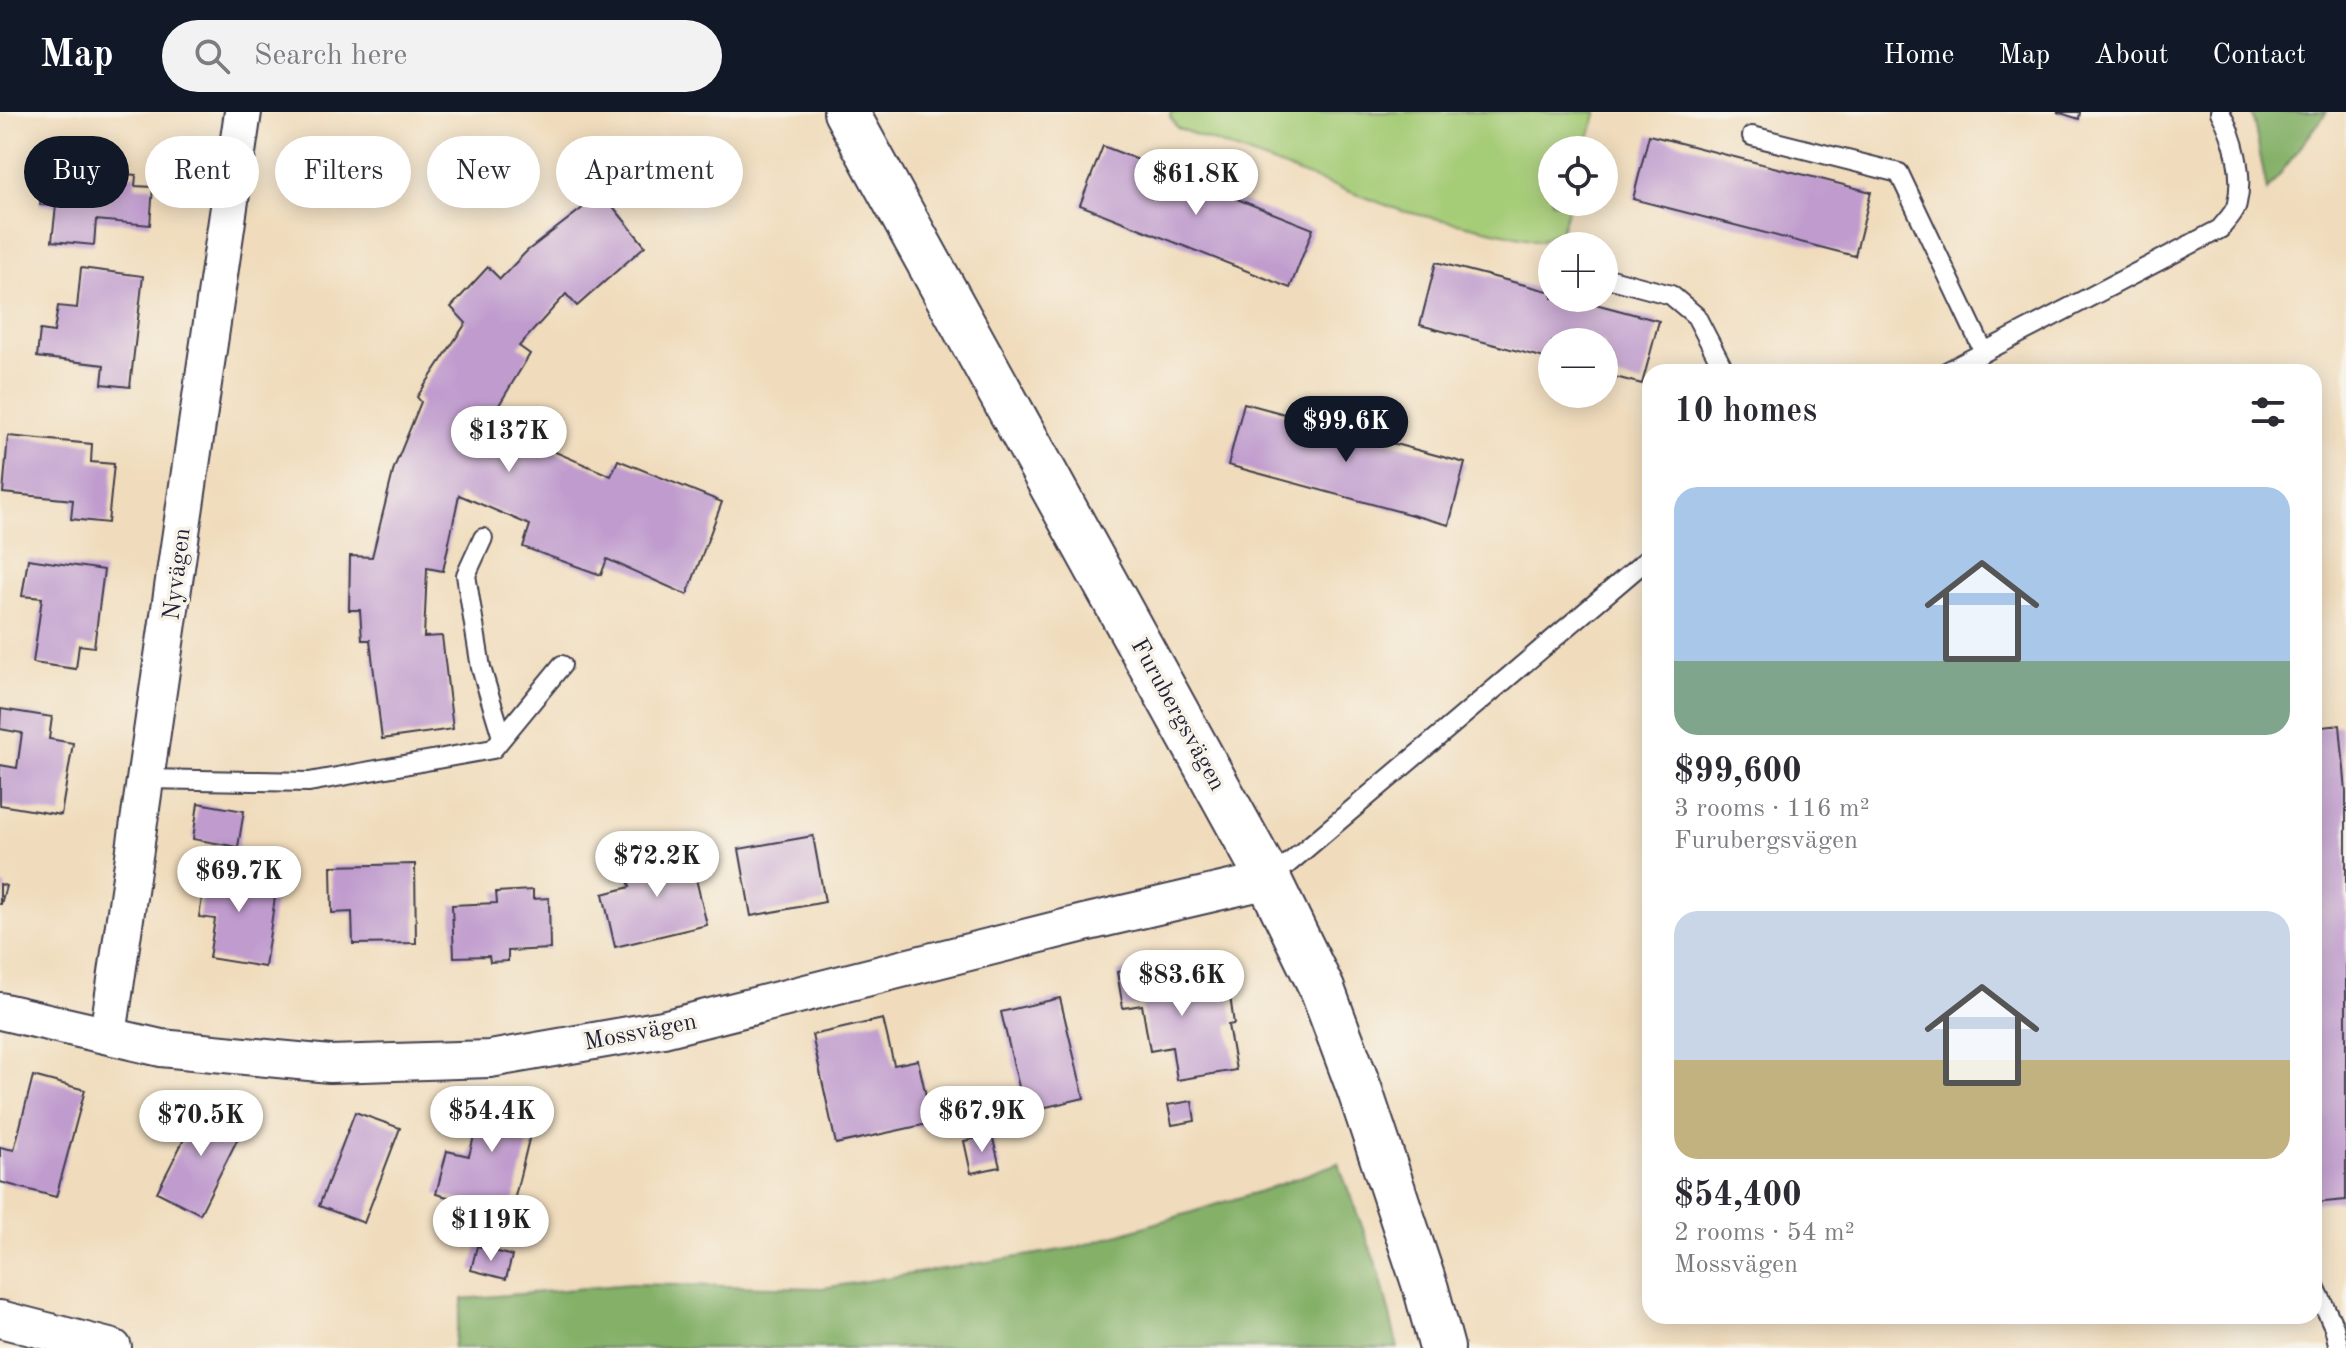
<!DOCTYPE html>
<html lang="en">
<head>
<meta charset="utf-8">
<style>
  :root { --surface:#fff; --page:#f2f2f3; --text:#2b2b33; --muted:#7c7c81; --accent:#111827 }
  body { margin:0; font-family:"Old Standard TT",serif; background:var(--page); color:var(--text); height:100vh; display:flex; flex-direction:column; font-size:30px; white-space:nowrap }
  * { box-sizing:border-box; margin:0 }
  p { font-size:26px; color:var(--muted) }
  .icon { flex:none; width:44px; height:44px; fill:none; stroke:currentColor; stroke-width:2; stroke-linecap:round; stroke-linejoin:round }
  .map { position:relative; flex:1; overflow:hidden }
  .sheet { position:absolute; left:1642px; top:252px; width:680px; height:960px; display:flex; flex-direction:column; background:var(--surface); border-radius:24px; box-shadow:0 4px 20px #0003 }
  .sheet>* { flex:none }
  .banner { position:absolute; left:24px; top:24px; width:760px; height:72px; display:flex; gap:16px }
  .tools { position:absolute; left:1538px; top:24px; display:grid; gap:16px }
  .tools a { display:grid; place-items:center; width:80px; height:80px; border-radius:50%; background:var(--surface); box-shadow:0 4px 20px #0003; font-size:40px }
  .price { position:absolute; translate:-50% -68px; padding:0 18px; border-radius:28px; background:#fff; color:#222; font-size:26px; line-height:52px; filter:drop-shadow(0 2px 4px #0008) }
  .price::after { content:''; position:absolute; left:50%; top:48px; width:24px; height:18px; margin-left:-12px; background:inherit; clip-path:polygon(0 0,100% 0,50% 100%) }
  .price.selected { background:var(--accent); color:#fff }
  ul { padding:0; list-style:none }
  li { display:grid; align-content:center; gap:16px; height:424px; padding:0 32px }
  li span { display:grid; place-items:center; height:248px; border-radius:24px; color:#555 }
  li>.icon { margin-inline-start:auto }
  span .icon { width:144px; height:144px; fill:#fffc; stroke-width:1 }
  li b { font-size:34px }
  h2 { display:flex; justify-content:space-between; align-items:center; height:96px; padding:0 32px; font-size:34px }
  .tag { padding:0 28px; border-radius:36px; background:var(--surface); box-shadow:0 4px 20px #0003; font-size:28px; line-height:72px }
  .tag.selected { background:var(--accent); color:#fff }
  header { display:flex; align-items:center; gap:48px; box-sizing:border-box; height:112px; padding:0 40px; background:var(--accent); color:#fff }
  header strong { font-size:38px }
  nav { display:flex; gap:44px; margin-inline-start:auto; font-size:28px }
  .search { width:560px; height:72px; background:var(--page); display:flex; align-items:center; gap:20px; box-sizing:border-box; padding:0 28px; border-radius:44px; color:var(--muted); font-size:30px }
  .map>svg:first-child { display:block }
  .green { fill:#a5cc77; stroke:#647759; stroke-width:2 }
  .forest { fill:#84b068; stroke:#536952; stroke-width:2 }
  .building { fill:#bf9bce }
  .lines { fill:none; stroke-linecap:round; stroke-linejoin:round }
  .service-casing { stroke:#413e4e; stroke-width:22 }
  .minor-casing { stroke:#413e4e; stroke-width:40 }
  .tertiary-casing { stroke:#413e4e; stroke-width:48 }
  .service { stroke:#fff; stroke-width:18 }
  .minor { stroke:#fff; stroke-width:36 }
  .tertiary { stroke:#fff; stroke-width:44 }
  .labels { text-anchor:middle; stroke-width:7; stroke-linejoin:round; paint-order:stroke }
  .street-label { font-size:24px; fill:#22223b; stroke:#f7f3e8 }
</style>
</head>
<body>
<header>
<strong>Map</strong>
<div class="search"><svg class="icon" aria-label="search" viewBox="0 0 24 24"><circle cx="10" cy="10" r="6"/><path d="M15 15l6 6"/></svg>Search here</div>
<nav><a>Home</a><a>Map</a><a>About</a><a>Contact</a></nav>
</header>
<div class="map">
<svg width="2346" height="1236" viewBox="0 0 2346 1236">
  <rect width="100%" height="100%" fill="#f7f3e8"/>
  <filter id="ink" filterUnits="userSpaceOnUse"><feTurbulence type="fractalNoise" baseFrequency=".0125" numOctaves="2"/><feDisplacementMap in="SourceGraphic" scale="16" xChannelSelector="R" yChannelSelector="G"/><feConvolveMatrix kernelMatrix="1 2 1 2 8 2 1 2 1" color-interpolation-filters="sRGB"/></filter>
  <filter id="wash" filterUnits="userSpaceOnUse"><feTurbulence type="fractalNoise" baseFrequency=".006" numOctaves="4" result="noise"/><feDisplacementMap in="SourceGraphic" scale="32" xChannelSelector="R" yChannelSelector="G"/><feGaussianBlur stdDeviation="1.8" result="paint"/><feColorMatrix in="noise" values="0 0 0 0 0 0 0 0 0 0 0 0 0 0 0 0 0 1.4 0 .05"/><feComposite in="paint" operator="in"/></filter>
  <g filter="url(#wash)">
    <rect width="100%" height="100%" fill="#f0dcbc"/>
    <polygon class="green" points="1171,0 1597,0 1585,38 1552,38 1552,90 1570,90 1561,118 1539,129 1402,99 1177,16 1170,4"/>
    <g class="forest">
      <polygon points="2252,0 2327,0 2267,79"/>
      <polygon points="1338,1051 1379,1159 1398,1236 453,1236 463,1187 630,1172 823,1176 1074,1136 1264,1078"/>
    </g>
    <g id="blocks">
      <g class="building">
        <polygon points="2057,0 2080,0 2079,7"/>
        <polygon points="1649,23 1871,80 1855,144 1633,87"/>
        <polygon points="53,28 105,33 102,60 136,63 135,74 153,75 150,113 96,108 94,133 52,129 56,94 40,93 44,50 51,51"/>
        <polygon points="1103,34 1313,117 1290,176 1080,93"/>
        <polygon points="602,81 645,134 577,194 566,182 519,234 530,242 488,311 611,364 618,348 722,390 687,483 607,447 601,463 523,435 530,413 459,383 443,459 427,456 424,525 442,524 453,617 382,627 370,528 362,528 360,498 349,498 350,444 372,445 394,356 421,290 417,285 466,211 451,195 488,155 500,167 527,139"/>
        <polygon points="1436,150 1552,180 1552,186 1573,186 1659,209 1642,272 1604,262 1604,230 1552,230 1552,248 1420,213"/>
        <polygon points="81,156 143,164 130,275 102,272 104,253 37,245 40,218 54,220 58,194 77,196"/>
        <polygon points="1244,291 1465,351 1449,413 1228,353"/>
        <polygon points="8,324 92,332 91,350 114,352 108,411 71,407 73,388 3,381"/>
        <polygon points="28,447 104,458 94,535 79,533 76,557 33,551 42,486 22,484"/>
        <polygon points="1,597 52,605 49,627 73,631 61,703 0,693 0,653 17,656 22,621 0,617"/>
        <polygon points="2340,613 2346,679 2346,1088 2314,1091 2314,616"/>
        <polygon points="198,691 244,699 238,735 193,727"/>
        <polygon points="813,724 825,790 751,804 739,737"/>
        <polygon points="687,729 707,813 615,835 603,782 630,775 625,758 662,749 659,735"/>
        <polygon points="415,752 416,831 353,832 352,800 332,801 331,754"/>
        <polygon points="207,753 278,764 265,855 209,846 215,807 199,805"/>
        <polygon points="0,772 6,774 1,792 0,792"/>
        <polygon points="533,778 533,787 549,786 550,837 508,839 508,849 490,850 489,844 454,845 452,793 497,791 496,780"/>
        <polygon points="1186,848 1190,867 1199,865 1202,882 1229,877 1234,912 1228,913 1236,958 1177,968 1172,935 1150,939 1142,893 1123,896 1117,860"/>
        <polygon points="1060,886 1084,986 1025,1000 1001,900"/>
        <polygon points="883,907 894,953 918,948 932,1011 836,1032 812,923"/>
        <polygon points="33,964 85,978 56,1085 0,1070 0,1035 14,1038"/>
        <polygon points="486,977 538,990 511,1101 436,1082 447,1039 469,1044"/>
        <polygon points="1192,989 1195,1009 1172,1013 1168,993"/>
        <polygon points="203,990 245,1012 200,1102 157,1080"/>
        <polygon points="355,1000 400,1016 364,1111 319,1094"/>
        <polygon points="992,1023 1000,1055 971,1061 964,1029"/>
        <polygon points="477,1134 512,1144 506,1167 471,1158"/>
      </g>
    </g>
  </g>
  <g filter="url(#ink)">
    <use href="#blocks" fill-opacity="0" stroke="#413e4e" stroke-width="2"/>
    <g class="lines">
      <g class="service-casing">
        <g id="service">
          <polyline points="1752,24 1899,61 1984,240"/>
          <polyline points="1604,165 1671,183 1696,204 1725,260"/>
          <path d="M1946 260 2220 117C2225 110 2236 100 2237 91 2244 63 2234 25 2220 0"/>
          <polyline points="483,426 466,463 481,556 502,625"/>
          <polyline points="146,667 309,670 493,637 562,553"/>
          <polyline points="1269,768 1650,445"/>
          <polyline points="2314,1172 2334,1215 2339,1236"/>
        </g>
      </g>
      <g class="minor-casing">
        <g id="minor">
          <polyline points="0,899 161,936 330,952 490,947 663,917 1084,811 1269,768"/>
          <path d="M108 923C154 616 196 307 243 0"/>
          <polyline points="0,1207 113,1236"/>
        </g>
      </g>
      <g class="tertiary-casing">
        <polyline id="tertiary" points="846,0 1269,768 1322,877 1360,979 1426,1177 1442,1236"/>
      </g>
      <use href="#service" class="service"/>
      <use href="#minor" class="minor"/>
      <use href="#tertiary" class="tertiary"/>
    </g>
  </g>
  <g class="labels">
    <g class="street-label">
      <text transform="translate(176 462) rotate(-83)" y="8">Nyvägen</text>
      <text transform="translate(1179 602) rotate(61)" y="8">Furubergsvägen</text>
      <text transform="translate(640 919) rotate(-11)" y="8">Mossvägen</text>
    </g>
  </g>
</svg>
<div class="tools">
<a><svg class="icon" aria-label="locate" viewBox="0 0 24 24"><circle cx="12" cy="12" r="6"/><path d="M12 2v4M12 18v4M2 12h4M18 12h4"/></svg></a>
<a>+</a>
<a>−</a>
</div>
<b class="price" style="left:1196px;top:105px">$61.8K</b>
<b class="price selected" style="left:1346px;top:352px">$99.6K</b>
<b class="price" style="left:509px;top:362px">$137K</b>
<b class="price" style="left:657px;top:787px">$72.2K</b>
<b class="price" style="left:239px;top:802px">$69.7K</b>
<b class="price" style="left:1182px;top:906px">$83.6K</b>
<b class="price" style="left:492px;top:1042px">$54.4K</b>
<b class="price" style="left:982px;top:1042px">$67.9K</b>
<b class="price" style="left:201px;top:1046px">$70.5K</b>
<b class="price" style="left:491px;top:1151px">$119K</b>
<div class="banner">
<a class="tag selected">Buy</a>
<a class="tag">Rent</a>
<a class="tag">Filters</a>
<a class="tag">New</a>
<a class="tag">Apartment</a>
</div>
<section class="sheet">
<h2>10 homes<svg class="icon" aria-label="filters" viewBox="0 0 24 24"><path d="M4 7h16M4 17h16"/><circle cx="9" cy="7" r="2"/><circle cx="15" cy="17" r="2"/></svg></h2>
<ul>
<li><span style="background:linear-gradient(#a9c7e8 70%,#7fa58c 0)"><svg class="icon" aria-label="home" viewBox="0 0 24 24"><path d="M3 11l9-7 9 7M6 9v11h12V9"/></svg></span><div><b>$99,600</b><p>3 rooms · 116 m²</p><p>Furubergsvägen</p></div></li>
<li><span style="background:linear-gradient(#c9d6e8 60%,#c2b280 0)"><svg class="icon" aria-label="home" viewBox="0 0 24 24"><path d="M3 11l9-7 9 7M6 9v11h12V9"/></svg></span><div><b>$54,400</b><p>2 rooms · 54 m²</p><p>Mossvägen</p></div></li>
</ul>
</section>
</div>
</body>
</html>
